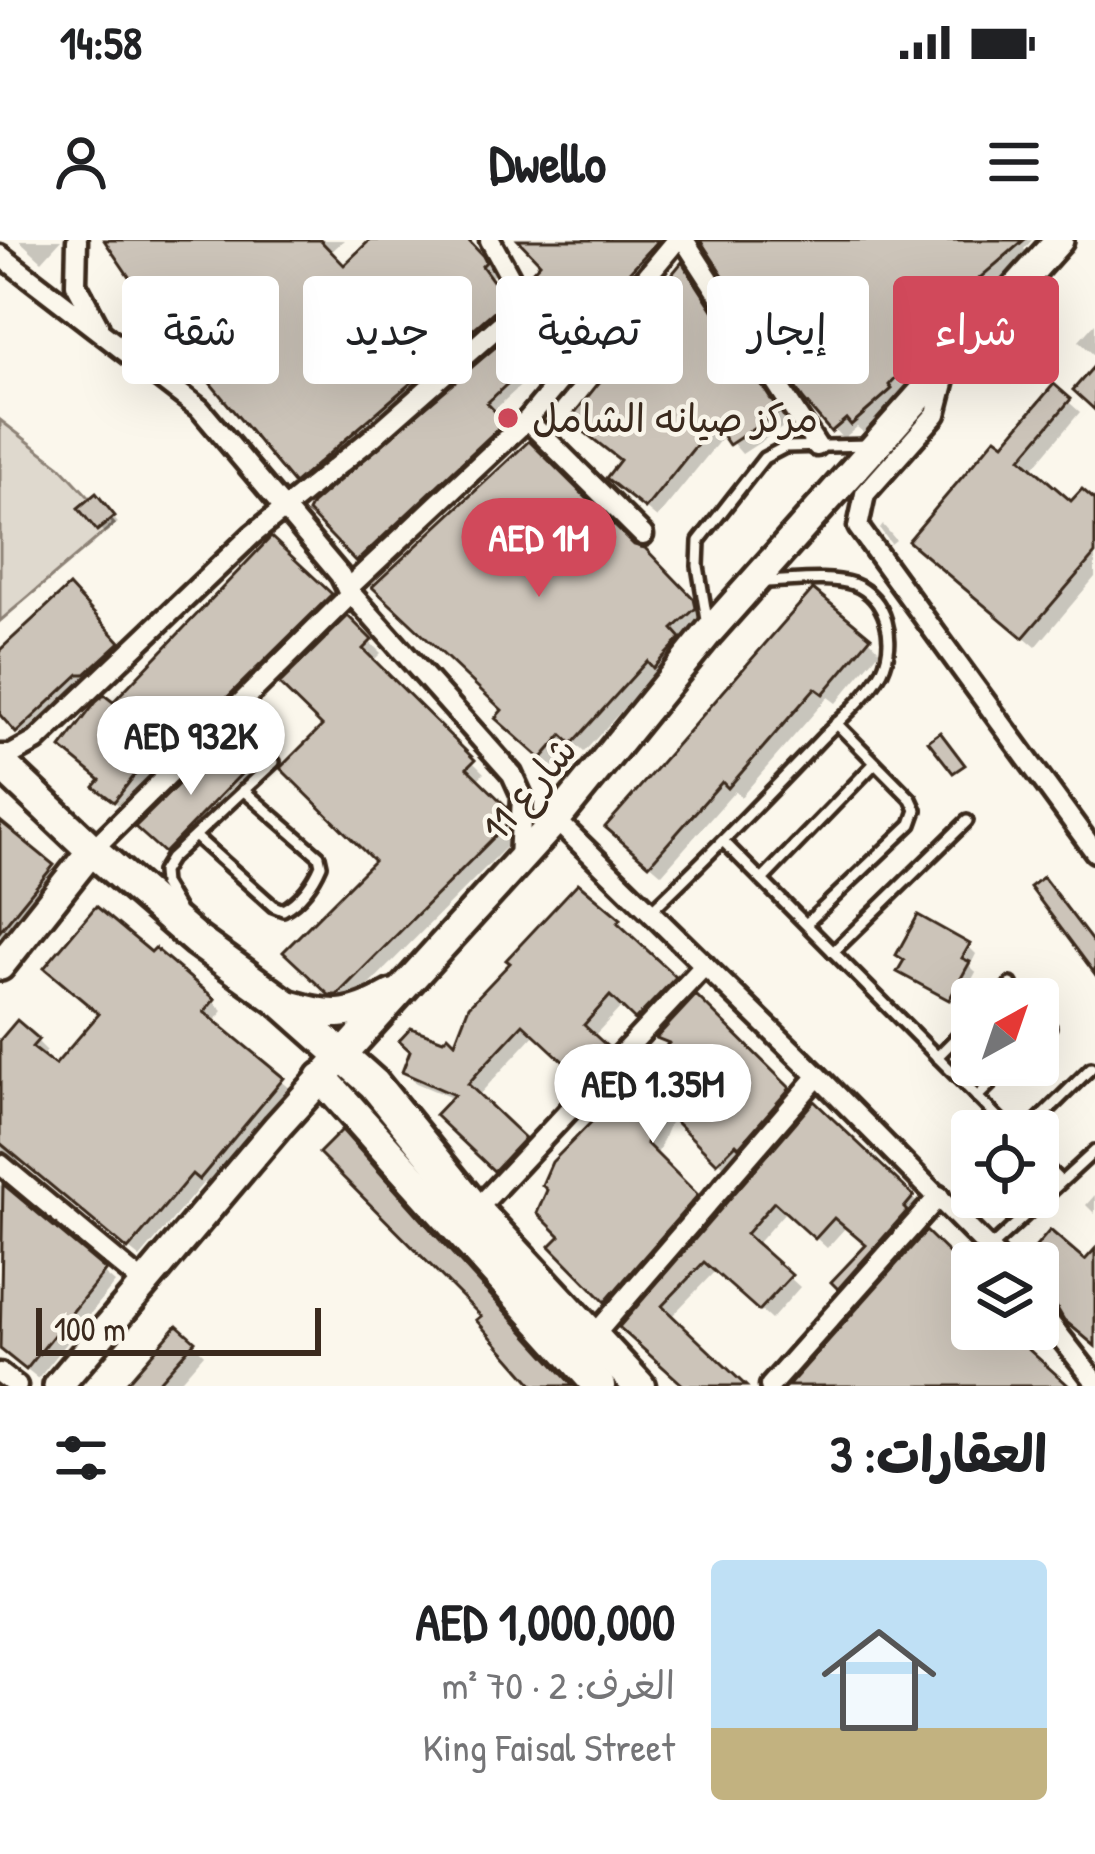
<!DOCTYPE html>
<html lang="ar">
<head>
<meta charset="utf-8">
<style>
  :root { --surface:#fff; --page:#f2f2f2; --text:#202124; --muted:#757577; --line:#e0e0e0; --accent:#d1495b }
  body { margin:0; font-family:"Patrick Hand","Playpen Sans Arabic",sans-serif; background:var(--page); color:var(--text); direction:rtl; height:100vh; display:flex; flex-direction:column; font-size:45px; white-space:nowrap }
  * { box-sizing:border-box; margin:0 }
  p { font-size:39px; color:var(--muted) }
  .icon { flex:none; width:66px; height:66px; fill:none; stroke:currentColor; stroke-width:2; stroke-linecap:round; stroke-linejoin:round }
  .map { position:relative; height:1146px; overflow:hidden; direction:ltr }
  .panel { display:flex; flex-direction:column; background:var(--surface); flex:1 }
  .panel>* { flex:none }
  .top-card { position:absolute; left:36px; top:36px; width:1023px; height:108px; direction:rtl; display:flex; gap:24px }
  .needle { width:78px; rotate:40deg }
  .fabs { position:absolute; left:951px; top:738px; display:grid; gap:24px }
  .fabs a { display:grid; place-items:center; width:108px; height:108px; border-radius:12px; background:var(--surface); box-shadow:0 12px 48px #0002; font-size:60px }
  .scale { position:absolute; left:36px; bottom:30px; width:285px; box-sizing:border-box; padding-left:12px; border:6px solid #3b2a1e; border-top:0; font-size:33px; line-height:42px; white-space:nowrap; color:#3b2a1e; -webkit-text-stroke:9px #fbf7ec; paint-order:stroke }
  .price { position:absolute; translate:-50% -102px; padding:0 27px; border-radius:42px; background:#fff; color:#222; font-size:39px; line-height:78px; filter:drop-shadow(0 3px 6px #0008) }
  .price::after { content:''; position:absolute; left:50%; top:72px; width:36px; height:27px; margin-left:-18px; background:inherit; clip-path:polygon(0 0,100% 0,50% 100%) }
  .price.current { background:var(--accent); color:#fff }
  ul { padding:0; list-style:none }
  li { display:flex; align-items:center; gap:36px; height:300px; padding:0 48px }
  li+li { border-top:3px solid var(--line) }
  li span { display:grid; place-items:center; flex:none; width:336px; height:240px; border-radius:12px; color:#555 }
  li>.icon { margin-inline-start:auto }
  span .icon { width:144px; height:144px; fill:#fffc; stroke-width:1 }
  li b { font-size:51px }
  h2 { display:flex; justify-content:space-between; align-items:center; height:144px; padding:0 48px; font-size:51px }
  .tag { padding:0 42px; border-radius:12px; background:var(--surface); box-shadow:0 12px 48px #0002; font-size:42px; line-height:108px }
  .tag.current { background:var(--accent); color:#fff }
  .status { display:flex; justify-content:space-between; align-items:center; height:84px; padding:0 60px; background:var(--surface); direction:ltr }
  .status svg { height:33px; fill:currentColor }
  header { display:flex; justify-content:space-between; align-items:center; height:156px; padding:0 48px; background:var(--surface); font-size:54px; font-weight:800 }
  .map>svg:first-child { display:block }
  .green { fill:#dfd9ce; stroke:#8d8276; stroke-width:3 }
  .shadow { fill:#0003 }
  .building { fill:#ccc4b9; stroke:#3b2a1e; stroke-width:3 }
  .lines { fill:none; stroke-linecap:round; stroke-linejoin:round }
  .lane-casing { stroke:#3b2a1e; stroke-width:18 }
  .street-casing { stroke:#3b2a1e; stroke-width:27 }
  .secondary-casing { stroke:#3b2a1e; stroke-width:36 }
  .primary-casing { stroke:#3b2a1e; stroke-width:39 }
  .lane { stroke:#fbf7ec; stroke-width:9 }
  .street { stroke:#fbf7ec; stroke-width:18 }
  .secondary { stroke:#fbf7ec; stroke-width:27 }
  .primary { stroke:#fbf7ec; stroke-width:30 }
  .poi-dot { fill:#d1495b; stroke:#fbf7ec; stroke-width:4.5 }
  .labels { text-anchor:middle; stroke-width:9; stroke-linejoin:round; paint-order:stroke }
  .poi-label { font-size:39px; fill:#3b2a1e; stroke:#fbf7ec; text-anchor:start }
  .street-label { font-size:39px; fill:#3b2a1e; stroke:#fbf7ec }
</style>
</head>
<body>
<div class="status"><b>14:58</b><svg viewBox="0 0 49 12"><path d="M0 12V9h3v3zM5 12V6h3v6zM10 12V3h3v9zM15 12V0h3v12zM26 1h20v11H26zM47 4h2v5h-2z"/></svg></div>
<header><svg class="icon" aria-label="menu" viewBox="0 0 24 24"><path d="M4 6h16M4 12h16M4 18h16"/></svg>Dwello<svg class="icon" aria-label="person" viewBox="0 0 24 24"><circle cx="12" cy="8" r="4"/><path d="M4 21q1-7 8-7t8 7"/></svg></header>
<div class="map">
<svg width="1095" height="1146" viewBox="0 0 1095 1146">
  <rect width="100%" height="100%" fill="#fbf7ec"/>
  <filter id="ink" filterUnits="userSpaceOnUse"><feTurbulence type="fractalNoise" baseFrequency=".00833" numOctaves="2"/><feDisplacementMap in="SourceGraphic" scale="24" xChannelSelector="R" yChannelSelector="G"/><feConvolveMatrix kernelMatrix="1 2 1 2 8 2 1 2 1" color-interpolation-filters="sRGB"/></filter>
  <g filter="url(#ink)">
    <polygon class="green" points="0,180 60,226 114,284 0,381"/>
    <g class="shadow">
      <polygon points="19,0 61,0 42,21"/>
      <polygon points="118,0 344,0 329,14 344,29 372,3 369,0 464,0 493,30 495,33 490,38 515,73 306,252"/>
      <polygon points="522,0 678,0 592,92 569,68 559,79 538,58 544,23"/>
      <polygon points="868,0 1032,0 1024,9 1029,14 924,104 934,115 897,157 900,160 863,192 857,187 843,199 834,189"/>
      <polygon points="682,26 788,184 742,214 725,194 657,278 621,248 623,222"/>
      <polygon points="1095,83 1095,116 1079,101"/>
      <polygon points="500,107 529,138 492,172 510,192 366,327 335,297"/>
      <polygon points="1054,149 1080,172 1031,230 1072,265 1095,263 1095,337 1036,407 923,311"/>
      <polygon points="96,257 118,283 104,293 82,268"/>
      <polygon points="883,285 896,300 891,304 880,289"/>
      <polygon points="271,302 341,367 186,520 174,508 127,571 109,558 103,541 113,466"/>
      <polygon points="632,307 644,311 704,372 705,379 681,402 689,410 665,436 659,429 584,512 574,503 553,527 509,488"/>
      <polygon points="79,360 128,414 28,501 0,471 0,414"/>
      <polygon points="348,381 381,413 372,422 484,533 476,541 518,582 517,596 349,765 341,765 288,712 378,621 326,486"/>
      <polygon points="869,399 880,411 836,463 828,457 741,557 735,551 662,634 620,598"/>
      <polygon points="220,507 253,538 174,619 139,587"/>
      <polygon points="0,585 62,637 0,710"/>
      <polygon points="619,681 630,692 627,695 684,750 648,789 623,765 593,797 618,821 594,846 536,793 477,857 533,911 506,940 439,875 454,859 416,843 405,832 457,807"/>
      <polygon points="968,706 976,714 970,726 976,732 958,766 901,732 906,722"/>
      <polygon points="696,759 799,861 730,932 673,875 656,917 707,968 619,1070 554,1006 564,996 638,839 669,807 660,798"/>
      <polygon points="213,761 223,771 213,783 292,850 212,949 204,942 140,1018 23,923 14,920 0,926 0,802 37,801 47,811 41,818 55,829"/>
      <polygon points="814,866 923,968 851,1057 836,1042 870,1006 846,987 827,1008 786,971 755,1006 800,1047 771,1080 716,1030 670,1078 742,1146 687,1146 633,1098"/>
      <polygon points="0,945 115,1043 38,1139 0,1109"/>
      <polygon points="1095,955 1095,974 1086,965"/>
      <polygon points="972,1039 972,1089 1023,1089 1028,1093 1018,1103 1065,1146 792,1146"/>
      <polygon points="193,1103 204,1114 176,1146 129,1146"/>
    </g>
    <g class="building">
      <polygon points="104,0 320,0 344,25 370,0 468,0 483,16 486,22 482,26 507,60 294,244 162,85"/>
      <polygon points="518,0 659,0 581,84 557,61 548,71 535,60 526,38 540,23"/>
      <polygon points="700,0 1024,0 917,92 927,103 889,145 892,149 851,185 846,179 831,192 803,159"/>
      <polygon points="682,22 779,172 729,205 714,183 645,269 606,238 620,220 569,180 630,104 621,96"/>
      <polygon points="500,103 524,128 487,163 505,182 356,322 308,272 312,264"/>
      <polygon points="1095,125 1095,170 1073,150"/>
      <polygon points="1054,144 1071,159 1021,218 1071,261 1082,249 1095,260 1095,314 1023,398 908,301 996,197 1004,203"/>
      <polygon points="529,201 634,305 645,308 694,359 696,368 673,389 681,398 653,428 647,421 572,504 562,495 541,519 495,478 502,470 372,347"/>
      <polygon points="96,253 115,276 97,291 78,268"/>
      <polygon points="271,297 332,354 173,511 162,500 114,562 94,547 100,540 61,508 96,462 104,455 113,462"/>
      <polygon points="69,346 120,402 85,434 79,434 16,493 0,475 0,410"/>
      <polygon points="813,349 871,397 823,454 815,448 728,548 722,542 649,625 605,587"/>
      <polygon points="348,376 372,400 363,409 475,520 467,528 508,568 507,584 337,755 329,755 283,712 374,621 280,528 322,486 279,444"/>
      <polygon points="940,492 965,525 953,533 928,501"/>
      <polygon points="220,503 247,528 164,613 135,587"/>
      <polygon points="0,581 54,625 0,691"/>
      <polygon points="1043,637 1095,705 1095,734 1030,647"/>
      <polygon points="578,643 621,679 618,683 676,737 635,780 610,756 584,785 609,808 581,838 523,784 481,829 468,844 525,898 494,931 435,875 454,855 402,832 410,811 399,801 411,788 443,800 448,795 455,802 469,766 510,723 506,720"/>
      <polygon points="96,666 151,712 155,708 215,759 204,772 284,838 199,940 192,934 128,1010 0,903 0,800 17,780 39,799 32,807 55,825 99,774 44,728"/>
      <polygon points="918,675 970,704 962,718 970,722 949,760 897,732 904,720 896,715"/>
      <polygon points="696,755 790,848 739,907 736,904 717,923 661,867 646,903 698,955 605,1062 550,1006 560,996 537,973 547,950 542,945 552,922 609,864 601,856 629,826 638,835 669,803 656,798"/>
      <polygon points="814,861 914,956 904,968 907,971 838,1049 831,1042 866,1005 834,978 815,999 774,962 746,994 792,1035 759,1071 704,1022 662,1066 746,1146 684,1146 619,1087"/>
      <polygon points="342,890 432,991 573,1146 534,1146 476,1080 481,1076 319,913"/>
      <polygon points="3,944 106,1030 26,1130 0,1109"/>
      <polygon points="1050,990 1085,1020 1095,1009 1095,1106 1064,1080 1053,1061 1038,1048 1038,1023 1022,1023"/>
      <polygon points="926,991 972,1036 972,1089 1006,1089 1069,1146 788,1146"/>
      <polygon points="177,1085 195,1101 155,1146 124,1146"/>
    </g>
    <g class="lines">
      <g class="lane-casing">
        <g id="lane">
          <polyline points="708,386 698,326 699,301 764,218 785,207 870,205"/>
          <path d="M195 596 273 666 283 670C300 661 314 642 321 625L319 616 243 550"/>
          <polyline points="724,602 1011,891"/>
          <polyline points="762,640 875,523"/>
          <polyline points="178,669 163,644 162,632 170,619 274,522"/>
          <path d="M651 671C709 616 765 558 820 500 840 479 868 457 882 431 897 400 887 357 853 344 827 335 789 342 761 342"/>
          <polyline points="806,684 911,584 916,570 911,559 836,483"/>
          <polyline points="833,712 967,581"/>
          <polyline points="995,759 1011,744"/>
          <polyline points="1038,799 1050,787"/>
          <polyline points="937,817 972,782"/>
          <polyline points="977,857 1010,825"/>
          <polyline points="1027,891 1091,828"/>
          <polyline points="1038,919 1060,941"/>
          <polyline points="991,1007 1095,911"/>
        </g>
      </g>
      <g class="street-casing">
        <g id="street">
          <polyline points="77,0 76,44 98,85"/>
          <polyline points="684,0 817,206"/>
          <polyline points="0,15 200,169 340,335 347,349 512,534 522,556 519,621"/>
          <polyline points="947,131 936,174 865,254 858,287 1095,612"/>
          <polyline points="643,295 527,180 677,0"/>
          <polyline points="347,349 527,180"/>
          <polyline points="0,515 11,515 36,501 252,295 373,197 518,69 522,59 490,0"/>
          <polyline points="556,580 818,836 1003,1023"/>
          <polyline points="92,610 351,354"/>
          <polyline points="0,924 144,1044"/>
          <polyline points="476,970 705,725"/>
          <polyline points="1038,1068 1095,1141"/>
          <polyline points="591,1099 818,836"/>
          <polyline points="0,1133 17,1146"/>
          <polyline points="770,1146 939,956"/>
        </g>
      </g>
      <g class="secondary-casing">
        <g id="secondary">
          <polyline points="0,726 92,610"/>
          <path d="M283 763C332 777 346 780 392 754"/>
          <polyline points="58,1146 278,886 556,580 709,392 1059,0"/>
        </g>
      </g>
      <g class="primary-casing">
        <g id="primary">
          <polyline points="0,523 92,610 196,700 283,763 374,844 476,970 639,1146"/>
          <polyline points="322,838 599,1146"/>
        </g>
      </g>
      <use href="#lane" class="lane"/>
      <use href="#street" class="street"/>
      <use href="#secondary" class="secondary"/>
      <use href="#primary" class="primary"/>
    </g>
  </g>
  <circle class="poi-dot" cx="508" cy="178" r="12"/>
  <g class="labels">
    <g class="poi-label">
      <text x="532" y="192">مركز صيانه الشامل</text>
    </g>
    <g class="street-label">
      <text transform="translate(529 548) rotate(-50)" y="14">شارع 11</text>
    </g>
  </g>
</svg>
<div class="fabs">
<a><svg class="needle" viewBox="-14 -14 28 28"><path d="M0-13l5 13h-10z" fill="#e53935"/><path d="M0 13l5-13h-10z" fill="#757577"/></svg></a>
<a><svg class="icon" aria-label="locate" viewBox="0 0 24 24"><circle cx="12" cy="12" r="6"/><path d="M12 2v4M12 18v4M2 12h4M18 12h4"/></svg></a>
<a><svg class="icon" aria-label="layers" viewBox="0 0 24 24"><path d="M12 4l9 5-9 5-9-5zM3 14l9 5 9-5"/></svg></a>
</div>
<div class="scale">100 m</div>
<b class="price current" style="left:539px;top:360px">AED 1M</b>
<b class="price" style="left:191px;top:558px">AED 932K</b>
<b class="price" style="left:653px;top:906px">AED 1.35M</b>
<div class="top-card">
<a class="tag current">شراء</a>
<a class="tag">إيجار</a>
<a class="tag">تصفية</a>
<a class="tag">جديد</a>
<a class="tag">شقة</a>
</div>
</div>
<section class="panel">
<h2>العقارات: 3<svg class="icon" aria-label="filters" viewBox="0 0 24 24"><path d="M4 7h16M4 17h16"/><circle cx="9" cy="7" r="2"/><circle cx="15" cy="17" r="2"/></svg></h2>
<ul>
<li><span style="background:linear-gradient(#bfe0f5 70%,#c2b280 0)"><svg class="icon" aria-label="home" viewBox="0 0 24 24"><path d="M3 11l9-7 9 7M6 9v11h12V9"/></svg></span><div><b>AED 1,000,000</b><p>الغرف: 2 · 70 m²</p><p>King Faisal Street</p></div></li>
</ul>
</section>
</body>
</html>
